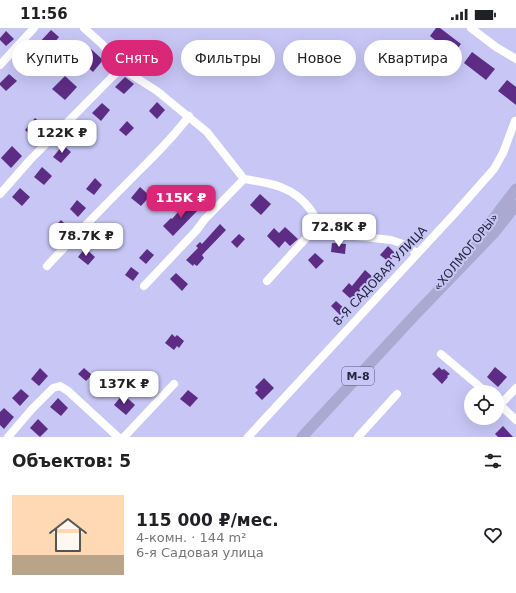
<!DOCTYPE html>
<html lang="ru">
<head>
<meta charset="utf-8">
<style>
  :root { --surface:#fff; --page:#f2f2f2; --text:#202124; --muted:#757577; --line:#e0e0e0; --accent:#db2777 }
  body { margin:0; font-family:"DejaVu Sans",sans-serif; background:var(--page); color:var(--text); height:100vh; display:flex; flex-direction:column; font-size:15px; white-space:nowrap }
  * { box-sizing:border-box; margin:0 }
  p { font-size:13px; color:var(--muted) }
  .icon { flex:none; width:22px; height:22px; fill:none; stroke:currentColor; stroke-width:2; stroke-linecap:round; stroke-linejoin:round }
  .map { position:relative; height:409px; overflow:hidden }
  .details { display:flex; flex-direction:column; background:var(--surface); flex:1 }
  .details>* { flex:none }
  .top-card { position:absolute; left:12px; top:12px; width:492px; height:36px; display:flex; gap:8px }
  .fabs { position:absolute; left:464px; top:357px; display:grid; gap:8px }
  .fabs a { display:grid; place-items:center; width:40px; height:40px; border-radius:50%; background:var(--surface); box-shadow:0 4px 16px #0002; font-size:20px }
  .price { position:absolute; translate:-50% -34px; padding:0 9px; border-radius:8px; background:#fff; color:#222; font-size:13px; line-height:26px; filter:drop-shadow(0 1px 2px #0008) }
  .price::after { content:''; position:absolute; left:50%; top:24px; width:12px; height:9px; margin-left:-6px; background:inherit; clip-path:polygon(0 0,100% 0,50% 100%) }
  .price.on { background:var(--accent); color:#fff }
  ul { padding:0; list-style:none }
  li { display:flex; align-items:center; gap:12px; height:100px; padding:0 12px }
  li+li { border-top:1px solid var(--line) }
  li span { display:grid; place-items:center; flex:none; width:112px; height:80px; border-radius:0px; color:#555 }
  li>.icon { margin-inline-start:auto }
  span .icon { width:48px; height:48px; fill:#fffc; stroke-width:1 }
  li b { font-size:17px }
  h2 { display:flex; justify-content:space-between; align-items:center; height:48px; padding:0 12px; font-size:17px }
  .chip { padding:0 14px; border-radius:18px; background:var(--surface); box-shadow:0 4px 16px #0002; font-size:14px; line-height:36px }
  .chip.on { background:var(--accent); color:#fff }
  .status { display:flex; justify-content:space-between; align-items:center; height:28px; padding:0 20px; background:var(--surface); direction:ltr }
  .status svg { height:11px; fill:currentColor }
  .map>svg:first-child { display:block }
  .building { fill:#5d2d85 }
  .lines { fill:none; stroke-linecap:round; stroke-linejoin:round }
  .minor { stroke:#fff; stroke-width:8 }
  .highway { stroke:#aba9d1; stroke-width:11 }
  .labels { text-anchor:middle; stroke-width:4; stroke-linejoin:round; paint-order:stroke }
  .shield { fill:#c7c6f5; stroke:#565577; stroke-width:1 }
  .shield-label { font-size:11px; font-weight:bold; fill:#262441 }
  .street-label { font-size:12px; fill:#262441; stroke:#c7c6f5 }
</style>
</head>
<body>
<div class="status"><b>11:56</b><svg viewBox="0 0 49 12"><path d="M0 12V9h3v3zM5 12V6h3v6zM10 12V3h3v9zM15 12V0h3v12zM26 1h20v11H26zM47 4h2v5h-2z"/></svg></div>
<div class="map">
<svg width="516" height="409" viewBox="0 0 516 409">
  <rect width="100%" height="100%" fill="#c7c6f5"/>
  <g class="building">
    <polygon points="436,0 440,0 461,16 453,26 430,8"/>
    <polygon points="51,2 59,9 47,24 38,16"/>
    <polygon points="6,3 14,11 6,18 0,12 0,10"/>
    <polygon points="91,21 103,32 93,44 80,32"/>
    <polygon points="472,24 495,41 486,52 464,35"/>
    <polygon points="9,46 17,53 6,63 0,57 0,55"/>
    <polygon points="65,48 77,59 65,72 52,61"/>
    <polygon points="125,49 134,56 124,66 115,59"/>
    <polygon points="507,52 516,59 516,77 498,63"/>
    <polygon points="157,74 165,82 157,91 149,83"/>
    <polygon points="102,75 110,82 101,93 92,85"/>
    <polygon points="35,90 45,99 35,111 25,102"/>
    <polygon points="127,93 134,100 126,108 119,102"/>
    <polygon points="63,117 71,124 61,135 53,129"/>
    <polygon points="12,118 22,128 11,140 1,130"/>
    <polygon points="42,139 52,148 44,157 34,149"/>
    <polygon points="95,150 102,157 94,167 86,161"/>
    <polygon points="140,159 150,168 141,178 131,170"/>
    <polygon points="20,160 30,169 22,178 12,169"/>
    <polygon points="260,166 271,176 261,187 250,177"/>
    <polygon points="77,172 86,180 78,189 70,181"/>
    <polygon points="188,173 198,182 173,208 163,198 171,190 172,191"/>
    <polygon points="61,192 70,201 61,209 53,201"/>
    <polygon points="220,196 226,202 202,227 204,230 197,238 194,236 193,238 186,232 198,220 196,218 200,214 202,216"/>
    <polygon points="285,199 298,211 290,218 285,213 279,220 267,208 274,200 279,205"/>
    <polygon points="239,206 245,211 237,220 231,214"/>
    <polygon points="332,215 346,216 345,226 331,224"/>
    <polygon points="388,218 396,226 389,234 380,227"/>
    <polygon points="85,220 95,229 88,237 78,229"/>
    <polygon points="147,221 154,227 146,236 139,230"/>
    <polygon points="315,225 324,233 316,241 308,232"/>
    <polygon points="131,239 139,245 133,253 125,247"/>
    <polygon points="365,242 375,251 367,259 365,257 352,272 342,263 349,255 352,258"/>
    <polygon points="176,245 188,256 182,263 170,251"/>
    <polygon points="336,273 345,281 340,287 331,278"/>
    <polygon points="172,306 175,309 177,307 184,313 179,320 177,318 174,322 165,315"/>
    <polygon points="439,339 442,342 444,341 450,346 447,348 448,349 442,356 432,346"/>
    <polygon points="495,339 507,349 498,359 487,349"/>
    <polygon points="40,340 48,348 39,358 31,351"/>
    <polygon points="84,340 92,347 86,353 78,346"/>
    <polygon points="264,350 274,360 262,372 255,365 258,362 255,359"/>
    <polygon points="21,361 29,368 20,378 12,370"/>
    <polygon points="188,362 198,370 190,379 180,371"/>
    <polygon points="123,366 135,377 126,387 114,377"/>
    <polygon points="58,370 68,380 61,388 50,379"/>
    <polygon points="4,380 14,389 4,401 0,397 0,384"/>
    <polygon points="38,391 48,401 40,409 30,400"/>
    <polygon points="503,398 513,409 498,409 495,406"/>
  </g>
  <g class="lines">
    <g class="minor">
      <path d="M84 0 102 16 121 40 157 63 207 104 244 151C270 155 293 158 310 181 315 188 319 195 318 204L391 212 403 216 417 225"/>
      <polyline points="471,0 496,19 516,31"/>
      <polyline points="0,37 34,0"/>
      <polyline points="0,166 30,132 121,40"/>
      <path d="M47 238C75 208 104 178 133 149 153 129 172 111 189 88"/>
      <polyline points="267,253 308,208 318,204"/>
      <polyline points="144,258 196,203 205,191 244,151"/>
      <polyline points="441,326 486,364"/>
      <polyline points="497,374 516,392"/>
      <polyline points="500,377 516,360"/>
      <polyline points="8,409 32,381 53,360 60,358 68,363 118,409"/>
      <polyline points="124,409 174,356"/>
      <polyline points="248,409 456,184 494,141 503,125 515,93"/>
      <polyline points="358,409 397,366"/>
    </g>
    <g class="highway">
      <polyline points="474,216 516,161"/>
      <polyline points="302,409 415,287 494,205 516,177"/>
    </g>
  </g>
  <g class="labels">
    <rect class="shield" x="342" y="339" width="32" height="18" rx="3"/>
    <g class="shield-label">
      <text x="358" y="352">М-8</text>
    </g>
    <g class="street-label">
      <text transform="translate(466 224) rotate(-51)" y="4">«ХОЛМОГОРЫ»</text>
      <text transform="translate(380 248) rotate(-47)" y="4">8-Я САДОВАЯ УЛИЦА</text>
    </g>
  </g>
</svg>
<div class="fabs">
<a><svg class="icon" aria-label="locate" viewBox="0 0 24 24"><circle cx="12" cy="12" r="6"/><path d="M12 2v4M12 18v4M2 12h4M18 12h4"/></svg></a>
</div>
<b class="price" style="left:62px;top:126px">122K ₽</b>
<b class="price on" style="left:181px;top:191px">115K ₽</b>
<b class="price" style="left:339px;top:220px">72.8K ₽</b>
<b class="price" style="left:86px;top:229px">78.7K ₽</b>
<b class="price" style="left:124px;top:377px">137K ₽</b>
<div class="top-card">
<a class="chip">Купить</a>
<a class="chip on">Снять</a>
<a class="chip">Фильтры</a>
<a class="chip">Новое</a>
<a class="chip">Квартира</a>
</div>
</div>
<section class="details">
<h2>Объектов: 5<svg class="icon" aria-label="filters" viewBox="0 0 24 24"><path d="M4 7h16M4 17h16"/><circle cx="9" cy="7" r="2"/><circle cx="15" cy="17" r="2"/></svg></h2>
<ul>
<li><span style="background:linear-gradient(#ffd9b3 75%,#b9a48a 0)"><svg class="icon" aria-label="home" viewBox="0 0 24 24"><path d="M3 11l9-7 9 7M6 9v11h12V9"/></svg></span><div><b>115 000 ₽/мес.</b><p>4-комн. · 144 m²</p><p>6-я Садовая улица</p></div><svg class="icon" aria-label="heart" viewBox="0 0 24 24"><path d="M12 20l-8-8c-3-5 5-10 8-4 3-6 11-1 8 4z"/></svg></li>
</ul>
</section>
</body>
</html>
